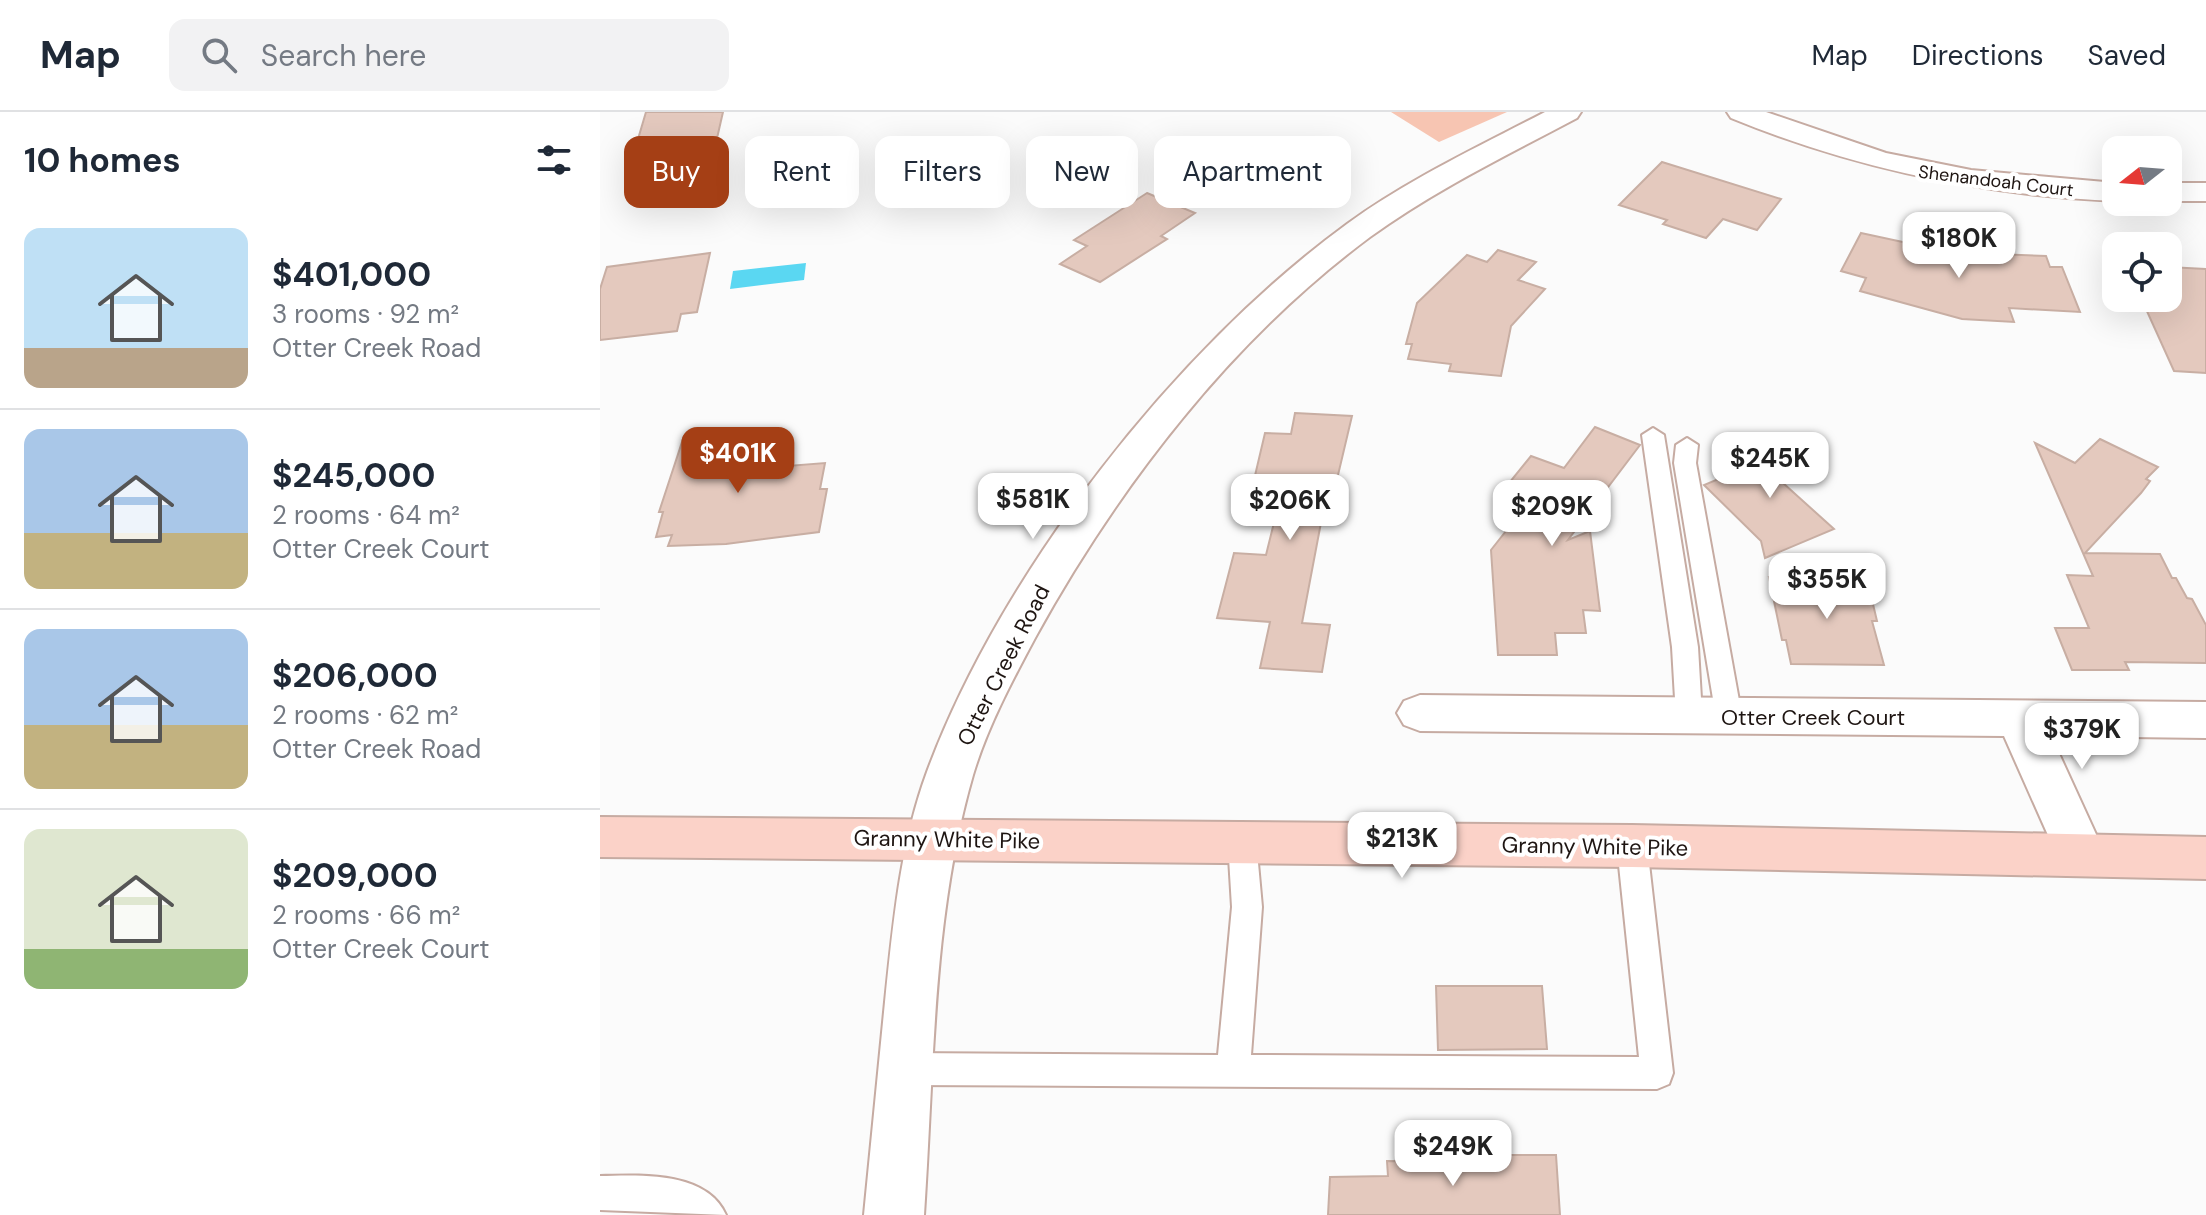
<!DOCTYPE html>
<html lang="en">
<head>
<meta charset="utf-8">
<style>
  :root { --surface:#fff; --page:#f2f2f3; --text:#1f2937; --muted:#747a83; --line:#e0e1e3; --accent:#a53f15 }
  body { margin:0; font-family:"DM Sans",sans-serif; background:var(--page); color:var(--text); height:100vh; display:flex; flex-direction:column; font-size:30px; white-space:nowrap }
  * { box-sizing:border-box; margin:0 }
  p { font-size:26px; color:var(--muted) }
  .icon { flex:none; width:44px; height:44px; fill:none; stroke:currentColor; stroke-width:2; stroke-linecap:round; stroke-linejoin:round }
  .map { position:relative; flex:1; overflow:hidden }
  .details { display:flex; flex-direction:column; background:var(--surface); width:600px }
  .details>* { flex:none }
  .banner { position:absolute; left:24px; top:24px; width:760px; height:72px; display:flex; gap:16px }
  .needle { width:52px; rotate:253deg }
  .buttons { position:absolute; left:1502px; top:24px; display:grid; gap:16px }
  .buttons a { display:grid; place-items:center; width:80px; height:80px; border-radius:16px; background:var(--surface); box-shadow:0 8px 32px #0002; font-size:40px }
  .price { position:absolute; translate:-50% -68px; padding:0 18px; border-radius:16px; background:#fff; color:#222; font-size:26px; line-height:52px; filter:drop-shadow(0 2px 4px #0008) }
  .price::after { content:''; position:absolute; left:50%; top:48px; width:24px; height:18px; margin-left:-12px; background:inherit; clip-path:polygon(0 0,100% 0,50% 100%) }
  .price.selected { background:var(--accent); color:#fff }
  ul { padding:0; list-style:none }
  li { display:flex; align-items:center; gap:24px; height:200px; padding:0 24px }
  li+li { border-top:2px solid var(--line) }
  li span { display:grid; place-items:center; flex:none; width:224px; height:160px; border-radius:16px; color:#555 }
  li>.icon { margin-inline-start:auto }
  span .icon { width:96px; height:96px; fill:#fffc; stroke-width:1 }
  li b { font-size:34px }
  h2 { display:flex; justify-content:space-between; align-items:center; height:96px; padding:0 24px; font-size:34px }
  .chip { padding:0 28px; border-radius:16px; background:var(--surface); box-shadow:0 8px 32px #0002; font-size:28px; line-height:72px }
  .chip.selected { background:var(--accent); color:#fff }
  header { display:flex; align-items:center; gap:48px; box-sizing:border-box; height:112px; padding:0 40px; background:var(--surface); border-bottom:2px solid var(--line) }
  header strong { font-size:38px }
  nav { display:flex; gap:44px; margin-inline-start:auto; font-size:28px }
  .search { width:560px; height:72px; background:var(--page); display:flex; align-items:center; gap:20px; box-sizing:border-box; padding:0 28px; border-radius:16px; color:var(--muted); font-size:30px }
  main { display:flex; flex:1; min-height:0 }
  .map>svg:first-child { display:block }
  .green { fill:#f7c5b2 }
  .water { fill:#5ad7f2 }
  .building { fill:#e4c9be; stroke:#c8aea3; stroke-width:2 }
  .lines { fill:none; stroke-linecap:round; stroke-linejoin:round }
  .lane-casing { stroke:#c6aba2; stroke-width:4 }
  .street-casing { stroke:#c6aba2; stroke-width:4 }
  .secondary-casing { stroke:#c6aba2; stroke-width:4 }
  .lane { fill:#fff; fill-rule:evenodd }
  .street { fill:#fff; fill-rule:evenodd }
  .secondary { fill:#fbd2c8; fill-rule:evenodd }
  .labels { text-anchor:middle; stroke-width:8; stroke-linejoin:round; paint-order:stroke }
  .far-street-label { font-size:18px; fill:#1e1512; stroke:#fff }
  .street-label { font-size:22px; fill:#1e1512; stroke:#fff }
</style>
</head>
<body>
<header>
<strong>Map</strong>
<div class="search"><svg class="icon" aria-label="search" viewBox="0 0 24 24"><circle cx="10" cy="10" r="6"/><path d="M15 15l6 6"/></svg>Search here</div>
<nav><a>Map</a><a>Directions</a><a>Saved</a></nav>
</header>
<main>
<section class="details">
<h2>10 homes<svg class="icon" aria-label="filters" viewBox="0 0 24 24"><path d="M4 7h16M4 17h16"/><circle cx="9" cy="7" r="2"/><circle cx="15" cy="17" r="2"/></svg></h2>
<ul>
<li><span style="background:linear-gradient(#bfe0f5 75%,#b9a48a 0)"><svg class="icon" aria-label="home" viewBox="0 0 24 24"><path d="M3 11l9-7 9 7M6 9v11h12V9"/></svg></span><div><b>$401,000</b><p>3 rooms · 92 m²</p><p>Otter Creek Road</p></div></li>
<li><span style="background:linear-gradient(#a9c7e8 65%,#c2b280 0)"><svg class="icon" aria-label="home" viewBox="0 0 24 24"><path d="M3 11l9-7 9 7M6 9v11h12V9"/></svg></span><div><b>$245,000</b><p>2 rooms · 64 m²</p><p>Otter Creek Court</p></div></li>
<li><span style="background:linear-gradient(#a9c7e8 60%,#c2b280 0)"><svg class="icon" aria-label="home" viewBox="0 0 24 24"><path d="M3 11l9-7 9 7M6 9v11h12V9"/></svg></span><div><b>$206,000</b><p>2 rooms · 62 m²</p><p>Otter Creek Road</p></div></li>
<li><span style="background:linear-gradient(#dfe7d0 75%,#8fb573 0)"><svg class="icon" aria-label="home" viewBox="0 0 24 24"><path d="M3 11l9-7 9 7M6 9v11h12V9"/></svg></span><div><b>$209,000</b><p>2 rooms · 66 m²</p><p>Otter Creek Court</p></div></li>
</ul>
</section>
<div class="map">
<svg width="1606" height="1103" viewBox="0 0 1606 1103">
  <rect width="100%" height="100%" fill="#fbfbfb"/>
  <polygon class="green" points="791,0 907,0 839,30"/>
  <polygon class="water" points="206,151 204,168 130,177 133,159"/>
  <g class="building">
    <polygon points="46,0 123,0 115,35 105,35 101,53 91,54 87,68 31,74 35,61 28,61"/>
    <polygon points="1062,50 1181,87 1157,118 1123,107 1106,126 1063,112 1067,108 1019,93"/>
    <polygon points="547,81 595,101 561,124 567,127 500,170 460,152 487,134 474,128"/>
    <polygon points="1261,121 1400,151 1397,142 1446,144 1450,155 1462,155 1480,200 1409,196 1414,210 1362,207 1260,179 1266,166 1241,159"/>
    <polygon points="898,138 936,150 918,168 945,177 911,214 901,264 849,259 851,252 808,247 812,232 806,232 817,191 867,143 887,150"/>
    <polygon points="110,141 97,200 81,202 77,219 0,228 0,177 7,155"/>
    <polygon points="1568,155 1606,157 1606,261 1574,259 1541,186 1568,186"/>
    <polygon points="695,301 752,304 729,401 723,400 702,511 730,513 722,560 660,556 670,510 617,506 634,441 666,443 683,374 653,372 665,321 691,322"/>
    <polygon points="995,315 1040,333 968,428 990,419 1000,499 983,498 986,521 955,521 957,543 898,543 891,438 925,395 921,393 927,385 905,376 931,344 964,356"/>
    <polygon points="140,319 132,349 191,344 188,354 225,351 220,377 227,377 219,420 126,432 68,434 72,423 56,425 63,400 59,400 84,324"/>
    <polygon points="1500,327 1558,355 1546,367 1550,369 1541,381 1485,441 1560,442 1572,466 1576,466 1587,486 1592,487 1606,513 1606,551 1525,550 1529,558 1472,558 1455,516 1489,516 1467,463 1493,464 1435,331 1475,351"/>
    <polygon points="1181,331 1213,358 1183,371 1234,417 1165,446 1161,429 1104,373 1145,356 1137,349"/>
    <polygon points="1169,465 1267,467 1277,509 1272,509 1284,553 1191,552 1186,528 1182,528"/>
    <polygon points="836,874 942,874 947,937 838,938"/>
    <polygon points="878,1043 956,1043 960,1103 728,1103 730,1065 788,1064 787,1049 878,1050"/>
  </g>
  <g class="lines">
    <g class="lane-casing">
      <g id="lane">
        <polygon points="1053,316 1064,323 1098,535 1102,604 1099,611 1089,614 1079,611 1076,604 1072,535 1042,323"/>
        <polygon points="1087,326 1098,333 1096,351 1142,605 1139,612 1129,615 1119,612 1116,605 1074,351 1076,333"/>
        <polygon points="642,717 652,720 656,729 662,795 651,943 1039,945 1017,734 1022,725 1032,722 1042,725 1047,734 1073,961 1069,972 1057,977 304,973 292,968 288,957 292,946 304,941 618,943 632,795 628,729 632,720"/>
        <path d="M0 1064C40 1063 107 1059 126 1103L0 1098Z"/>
      </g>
    </g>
    <g class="street-casing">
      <g id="street">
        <path d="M945 0H981L977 6C907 43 835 78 770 125 631 228 518 375 435 526 412 569 387 616 373 663 332 804 334 957 324 1103H264C271 1032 278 961 285 890 293 813 300 733 327 660 401 460 576 237 747 112 809 67 878 35 945 0Z"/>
        <path d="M1127 0H1166L1286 41 1371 58 1516 71V89C1381 83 1256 57 1131 6Z"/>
        <rect x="1568" y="71" width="38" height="18"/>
        <polygon points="820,583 1606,590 1606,626 1451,624 1505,742 1497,757 1480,763 1463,757 1404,624 820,619 804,613 797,601 804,589"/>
      </g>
    </g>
    <g class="secondary-casing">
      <polygon id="secondary" points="0,705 1032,713 1606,725 1606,767 1032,755 0,745"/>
    </g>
    <use href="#lane" class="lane"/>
    <use href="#street" class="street"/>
    <use href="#secondary" class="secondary"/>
  </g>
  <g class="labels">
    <g class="far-street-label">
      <text transform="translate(1396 69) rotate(7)" y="6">Shenandoah Court</text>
    </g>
    <g class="street-label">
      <text transform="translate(403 553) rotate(-63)" y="8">Otter Creek Road</text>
      <text x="1213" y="613">Otter Creek Court</text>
      <text transform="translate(347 727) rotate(1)" y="8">Granny White Pike</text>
      <text transform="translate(995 734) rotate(1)" y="8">Granny White Pike</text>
    </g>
  </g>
</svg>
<div class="buttons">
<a><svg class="needle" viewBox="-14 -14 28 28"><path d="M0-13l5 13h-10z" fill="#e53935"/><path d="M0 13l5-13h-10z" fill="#747a83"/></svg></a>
<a><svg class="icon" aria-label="locate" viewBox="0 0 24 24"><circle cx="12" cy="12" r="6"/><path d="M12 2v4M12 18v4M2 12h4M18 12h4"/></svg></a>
</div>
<b class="price" style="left:1359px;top:168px">$180K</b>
<b class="price selected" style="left:138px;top:383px">$401K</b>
<b class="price" style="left:1170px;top:388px">$245K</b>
<b class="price" style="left:433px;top:429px">$581K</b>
<b class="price" style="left:690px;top:430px">$206K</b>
<b class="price" style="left:952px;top:436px">$209K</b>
<b class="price" style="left:1227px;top:509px">$355K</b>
<b class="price" style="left:1482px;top:659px">$379K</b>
<b class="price" style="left:802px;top:768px">$213K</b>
<b class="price" style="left:853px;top:1076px">$249K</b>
<div class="banner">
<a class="chip selected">Buy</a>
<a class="chip">Rent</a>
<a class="chip">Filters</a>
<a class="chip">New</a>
<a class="chip">Apartment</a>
</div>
</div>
</main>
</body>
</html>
